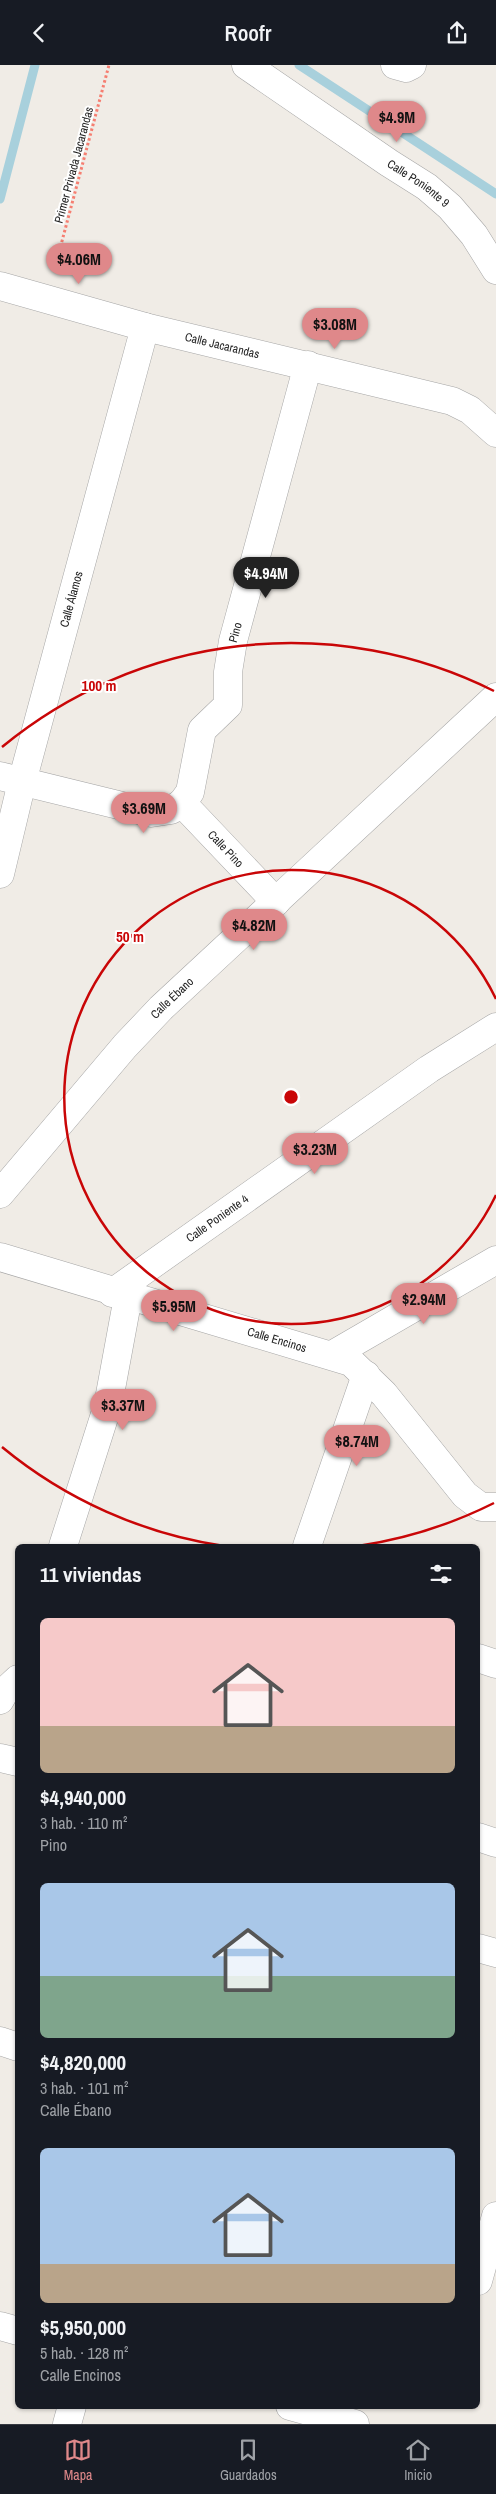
<!DOCTYPE html>
<html lang="es">
<head>
<meta charset="utf-8">
<style>
  :root { --surface:#171b24; --page:#20242c; --text:#f1f3f6; --muted:#9ea1a6; --line:#363941; --accent:#df888a }
  body { margin:0; font-family:"Archivo Narrow",sans-serif; background:var(--page); color:var(--text); height:100vh; display:flex; flex-direction:column; font-size:19px; white-space:nowrap }
  * { box-sizing:border-box; margin:0 }
  p { font-size:16px; color:var(--muted) }
  .icon { flex:none; width:28px; height:28px; fill:none; stroke:currentColor; stroke-width:2; stroke-linecap:round; stroke-linejoin:round }
  .map { position:relative; flex:1; overflow:hidden }
  .drawer { position:absolute; left:15px; top:1479px; width:465px; height:865px; display:flex; flex-direction:column; background:var(--surface); border-radius:8px; box-shadow:0 1px 4px #0004 }
  .drawer>* { flex:none }
  .price { position:absolute; translate:-50% -42px; padding:0 11px; border-radius:18px; background:var(--accent); color:#111; font-size:16px; line-height:32px; filter:drop-shadow(0 1px 2px #0008) }
  .price::after { content:''; position:absolute; left:50%; top:30px; width:15px; height:11px; margin-left:-8px; background:inherit; clip-path:polygon(0 0,100% 0,50% 100%) }
  .price.on { background:#222; color:#fff }
  ul { padding:0; list-style:none }
  li { display:grid; align-content:center; gap:10px; height:265px; padding:0 25px }
  li span { display:grid; place-items:center; height:155px; border-radius:8px; color:#555 }
  li>.icon { margin-inline-start:auto }
  span .icon { width:90px; height:90px; fill:#fffc; stroke-width:1 }
  li b { font-size:21px }
  h2 { display:flex; justify-content:space-between; align-items:center; height:60px; padding:0 25px; font-size:21px }
  header { display:flex; justify-content:space-between; align-items:center; height:65px; padding:0 25px; background:var(--surface); font-size:22px; font-weight:600 }
  .menu { display:flex; justify-content:space-around; align-items:center; height:70px; border-top:1px solid var(--line); background:var(--surface); font-size:14px; color:var(--muted) }
  .menu a { display:grid; justify-items:center; gap:2px }
  .menu .on { color:var(--accent) }
  .map>svg:first-child { display:block }
  .lines { fill:none; stroke-linecap:round; stroke-linejoin:round }
  .stream { stroke:#a8d0dc; stroke-width:9 }
  .minor-casing { stroke:#a6a6a6; stroke-width:29 }
  .tertiary-casing { stroke:#a6a6a6; stroke-width:29 }
  .path { stroke:#f67e71; stroke-width:3; stroke-dasharray:2.5 2.5; stroke-linecap:butt }
  .minor { stroke:#fff; stroke-width:28 }
  .tertiary { stroke:#fff; stroke-width:28 }
  .ring { fill:none; stroke:#c90607; stroke-width:2.5 }
  .labels { text-anchor:middle; stroke-width:4; stroke-linejoin:round; paint-order:stroke }
  .street-label { font-size:12px; fill:#1f1f1f; stroke:#fff }
  .centre { fill:#c90607; stroke:#fff; stroke-width:2.5 }
  .ring-label { font-size:15px; text-anchor:middle; font-weight:bold; fill:#c90607; stroke:#fff; stroke-width:4; stroke-linejoin:round; paint-order:stroke }
</style>
</head>
<body>
<header><svg class="icon" aria-label="back" viewBox="0 0 24 24"><path d="M15 5l-7 7 7 7"/></svg>Roofr<svg class="icon" aria-label="share" viewBox="0 0 24 24"><path d="M12 15V3M7 8l5-5 5 5M5 13v7h14v-7"/></svg></header>
<div class="map">
<svg width="496" height="2359" viewBox="0 0 496 2359">
  <rect width="100%" height="100%" fill="#f0ece6"/>
  <g class="lines">
    <g class="stream">
      <polyline points="299,0 496,129"/>
      <polyline points="0,134 35,0"/>
    </g>
    <g class="minor-casing">
      <g id="minor">
        <path id="s1" d="M246 0 389 98 427 122 450 142 474 170 496 205"/>
        <polyline points="395,0 406,3 412,0"/>
        <path id="s2" d="M0 221 145 262 452 336 470 345 496 368"/>
        <path id="s3" d="M0 711 151 748 171 745 182 738 276 837"/>
        <path id="s4" d="M182 738 190 727 202 665 228 640V607L233 576 308 300"/>
        <path id="s5" d="M0 809 22 717 145 262"/>
        <path id="s6" d="M0 1129 125 981 161 943 496 632"/>
        <path id="s7" d="M0 1192 351 1297 384 1329 465 1430 481 1442H496"/>
        <path id="s8" d="M112 1228 429 1004 496 962"/>
        <polyline points="332,1290 496,1195"/>
        <polyline points="63,1481 108,1340 128,1232"/>
        <polyline points="307,1481 366,1310"/>
        <polyline points="478,1593 496,1599"/>
        <polyline points="0,1635 5,1626 18,1614"/>
        <polyline points="0,1693 18,1697"/>
        <polyline points="478,1772 496,1778"/>
        <polyline points="478,1883 496,1888"/>
        <polyline points="0,1976 18,1982"/>
        <polyline points="478,2216 496,2151"/>
        <polyline points="0,2261 18,2266"/>
      </g>
    </g>
    <g class="tertiary-casing">
      <g id="tertiary">
        <polyline points="290,2341 355,2359"/>
        <polyline points="67,2359 72,2341"/>
      </g>
    </g>
    <polyline class="path" points="54,206 109,0"/>
    <use href="#minor" class="minor"/>
    <use href="#tertiary" class="tertiary"/>
  </g>
  <g class="ring">
    <path d="M496 1130A227 227 0 1 1 496 934"/>
    <path d="M494 1438A454 454 0 0 1 358 1481M224 1481A454 454 0 0 1 2 1382M2 682A454 454 0 0 1 494 626"/>
  </g>
  <g class="labels">
    <g class="street-label">
      <text transform="translate(74 100) rotate(-75)" y="4">Primer Privada Jacarandas</text>
      <text dy="4" stroke="none"><textPath href="#s1" startOffset="209">Calle Poniente 9</textPath></text>
      <text dy="4" stroke="none"><textPath href="#s2" startOffset="230">Calle Jacarandas</textPath></text>
      <text dy="4" stroke="none"><textPath href="#s5" startOffset="284">Calle Álamos</textPath></text>
      <text dy="4" stroke="none"><textPath href="#s4" startOffset="186">Pino</textPath></text>
      <text dy="4" stroke="none"><textPath href="#s3" startOffset="252">Calle Pino</textPath></text>
      <text dy="4" stroke="none"><textPath href="#s6" startOffset="261">Calle Ébano</textPath></text>
      <text dy="4" stroke="none"><textPath href="#s8" startOffset="129">Calle Poniente 4</textPath></text>
      <text dy="4" stroke="none"><textPath href="#s7" startOffset="289">Calle Encinos</textPath></text>
    </g>
  </g>
  <circle cx="291" cy="1032" r="8" class="centre"/>
  <g class="ring-label">
    <text x="99" y="626">100 m</text>
    <text x="130" y="877">50 m</text>
  </g>
</svg>
<b class="price" style="left:397px;top:78px">$4.9M</b>
<b class="price" style="left:79px;top:220px">$4.06M</b>
<b class="price" style="left:335px;top:285px">$3.08M</b>
<b class="price on" style="left:266px;top:534px">$4.94M</b>
<b class="price" style="left:144px;top:769px">$3.69M</b>
<b class="price" style="left:254px;top:886px">$4.82M</b>
<b class="price" style="left:315px;top:1110px">$3.23M</b>
<b class="price" style="left:424px;top:1260px">$2.94M</b>
<b class="price" style="left:174px;top:1267px">$5.95M</b>
<b class="price" style="left:123px;top:1366px">$3.37M</b>
<b class="price" style="left:357px;top:1402px">$8.74M</b>
<section class="drawer">
<h2>11 viviendas<svg class="icon" aria-label="filters" viewBox="0 0 24 24"><path d="M4 7h16M4 17h16"/><circle cx="9" cy="7" r="2"/><circle cx="15" cy="17" r="2"/></svg></h2>
<ul>
<li><span style="background:linear-gradient(#f6c9c9 70%,#b9a48a 0)"><svg class="icon" aria-label="home" viewBox="0 0 24 24"><path d="M3 11l9-7 9 7M6 9v11h12V9"/></svg></span><div><b>$4,940,000</b><p>3 hab. · 110 m²</p><p>Pino</p></div></li>
<li><span style="background:linear-gradient(#a9c7e8 60%,#7fa58c 0)"><svg class="icon" aria-label="home" viewBox="0 0 24 24"><path d="M3 11l9-7 9 7M6 9v11h12V9"/></svg></span><div><b>$4,820,000</b><p>3 hab. · 101 m²</p><p>Calle Ébano</p></div></li>
<li><span style="background:linear-gradient(#a9c7e8 75%,#b9a48a 0)"><svg class="icon" aria-label="home" viewBox="0 0 24 24"><path d="M3 11l9-7 9 7M6 9v11h12V9"/></svg></span><div><b>$5,950,000</b><p>5 hab. · 128 m²</p><p>Calle Encinos</p></div></li>
</ul>
</section>
</div>
<nav class="menu">
<a class="on"><svg class="icon" aria-label="map" viewBox="0 0 24 24"><path d="M3 6l6-2 6 2 6-2v14l-6 2-6-2-6 2zM9 4v14M15 6v14"/></svg>Mapa</a>
<a><svg class="icon" aria-label="saved" viewBox="0 0 24 24"><path d="M7 4h10v16l-5-4-5 4z"/></svg>Guardados</a>
<a><svg class="icon" aria-label="home" viewBox="0 0 24 24"><path d="M3 11l9-7 9 7M6 9v11h12V9"/></svg>Inicio</a>
</nav>
</body>
</html>
